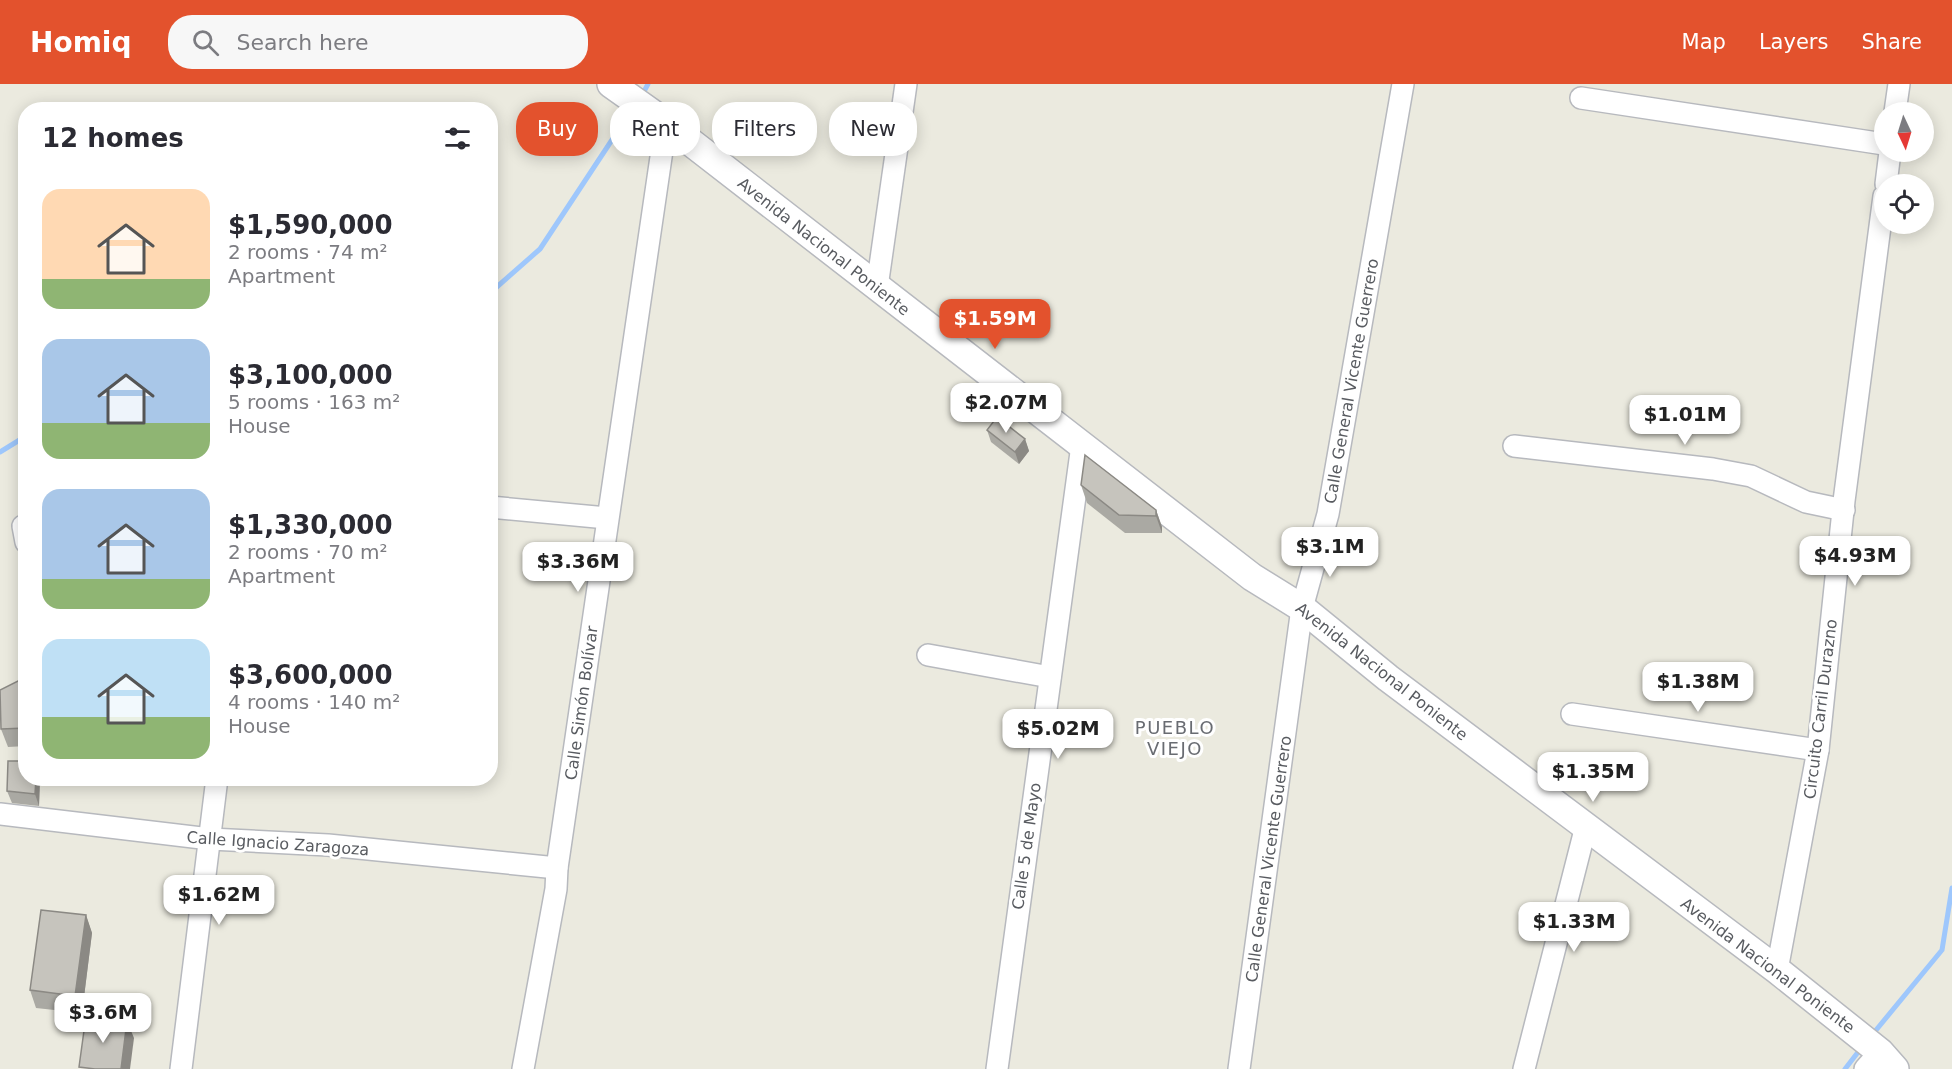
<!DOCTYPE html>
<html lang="en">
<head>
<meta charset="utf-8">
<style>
  :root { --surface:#fff; --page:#f7f7f7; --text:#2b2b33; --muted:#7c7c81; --accent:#e3522d }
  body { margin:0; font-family:"DejaVu Sans",sans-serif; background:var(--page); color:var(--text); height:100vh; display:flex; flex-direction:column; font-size:22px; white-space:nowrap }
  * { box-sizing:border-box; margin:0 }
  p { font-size:20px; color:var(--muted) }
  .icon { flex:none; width:33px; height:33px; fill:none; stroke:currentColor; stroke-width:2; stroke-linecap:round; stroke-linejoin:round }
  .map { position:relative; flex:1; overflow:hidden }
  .details { position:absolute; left:18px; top:18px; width:480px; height:684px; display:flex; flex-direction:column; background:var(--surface); border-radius:24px; box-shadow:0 3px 15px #0003 }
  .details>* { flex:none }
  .guide { position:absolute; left:516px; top:18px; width:570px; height:54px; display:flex; gap:12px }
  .needle { width:39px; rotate:176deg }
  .buttons { position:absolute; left:1874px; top:18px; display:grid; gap:12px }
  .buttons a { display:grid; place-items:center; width:60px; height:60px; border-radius:50%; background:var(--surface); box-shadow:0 3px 15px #0003; font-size:30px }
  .price { position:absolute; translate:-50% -51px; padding:0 14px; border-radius:12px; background:#fff; color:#222; font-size:20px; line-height:39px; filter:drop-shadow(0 2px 3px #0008) }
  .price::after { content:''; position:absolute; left:50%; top:36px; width:18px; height:14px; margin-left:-9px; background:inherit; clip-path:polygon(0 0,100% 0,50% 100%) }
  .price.current { background:var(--accent); color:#fff }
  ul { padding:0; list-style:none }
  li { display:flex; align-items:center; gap:18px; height:150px; padding:0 24px }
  li span { display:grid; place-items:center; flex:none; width:168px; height:120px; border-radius:18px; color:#555 }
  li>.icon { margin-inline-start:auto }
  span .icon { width:72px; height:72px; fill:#fffc; stroke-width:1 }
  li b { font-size:26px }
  h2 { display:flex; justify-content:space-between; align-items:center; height:72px; padding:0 24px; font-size:26px }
  .pill { padding:0 21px; border-radius:24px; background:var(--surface); box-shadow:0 3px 15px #0003; font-size:21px; line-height:54px }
  .pill.current { background:var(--accent); color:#fff }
  header { display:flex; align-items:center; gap:36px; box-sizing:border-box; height:84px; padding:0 30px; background:var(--accent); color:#fff }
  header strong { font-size:28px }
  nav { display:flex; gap:33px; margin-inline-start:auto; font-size:21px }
  .search { width:420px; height:54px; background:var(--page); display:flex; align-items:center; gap:15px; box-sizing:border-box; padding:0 21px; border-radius:24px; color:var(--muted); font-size:22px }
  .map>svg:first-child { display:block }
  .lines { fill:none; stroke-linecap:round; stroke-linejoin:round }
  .stream { stroke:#9ec7fc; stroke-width:5 }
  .minor-casing { stroke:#b7b9be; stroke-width:24 }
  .tertiary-casing { stroke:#b7b9be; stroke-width:30 }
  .minor { stroke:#fff; stroke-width:21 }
  .tertiary { stroke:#fff; stroke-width:27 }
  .wall { fill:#aaa9a3 }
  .shaded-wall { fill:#8b8984 }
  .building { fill:#c6c4bd; stroke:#8b8984; stroke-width:1.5 }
  .labels { text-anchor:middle; stroke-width:6; stroke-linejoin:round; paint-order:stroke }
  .street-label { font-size:16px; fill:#585b60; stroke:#fff }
  .neighbourhood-label { font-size:18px; letter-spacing:1.5px; fill:#696c72; stroke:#fff }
</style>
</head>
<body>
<header>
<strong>Homiq</strong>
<div class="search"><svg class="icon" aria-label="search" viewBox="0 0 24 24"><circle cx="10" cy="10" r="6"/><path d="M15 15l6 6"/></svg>Search here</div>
<nav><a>Map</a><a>Layers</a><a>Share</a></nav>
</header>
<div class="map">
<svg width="1952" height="985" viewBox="0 0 1952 985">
  <rect width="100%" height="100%" fill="#ebeadf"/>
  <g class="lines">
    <g class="stream">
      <polyline points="642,11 648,0"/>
      <polyline points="490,209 540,165 633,24"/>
      <polyline points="0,368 26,352"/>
      <polyline points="1872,951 1942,866 1952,804"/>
      <polyline points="1845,985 1862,963"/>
    </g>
    <g class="minor-casing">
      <g id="minor">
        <polyline points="1581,14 1884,60"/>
        <polyline points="1895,28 1899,0"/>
        <polyline points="1886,100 1890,68"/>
        <polyline points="877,203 906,0"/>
        <polyline points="1514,362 1713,385 1751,392 1806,418 1844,426"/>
        <polyline points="490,423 607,434"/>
        <polyline points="23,442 26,458"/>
        <polyline points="928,571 1050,593"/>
        <polyline points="1572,630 1818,666"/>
        <polyline points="0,730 210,755 328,761 557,784"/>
        <polyline points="1777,886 1818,666 1844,417 1884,112"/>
        <polyline points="181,985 217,694"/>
        <polyline points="523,985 556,805 557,784 666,39"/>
        <polyline points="997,985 1082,361"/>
        <polyline points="1239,985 1302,524 1328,430 1403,0"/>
        <polyline points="1524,985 1586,742"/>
        <polyline points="1865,985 1880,968"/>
      </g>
    </g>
    <g class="tertiary-casing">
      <polyline id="tertiary" points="611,0 666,39 1252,493 1302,524 1388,594 1777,886 1880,968 1895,985"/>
    </g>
    <use href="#minor" class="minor"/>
    <use href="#tertiary" class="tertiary"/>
  </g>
  <g class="wall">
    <polygon points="987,346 1025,355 1029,367 1019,380 991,358"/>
    <polygon points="1081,401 1156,426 1162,443 1162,449 1125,449 1087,419"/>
    <polygon points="26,593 26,662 8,663 1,645"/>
    <polygon points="40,694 39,722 12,719 7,707"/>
    <polygon points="86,831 92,849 82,929 36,924 30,906"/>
  </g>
  <g class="shaded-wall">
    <polygon points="1025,355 1029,367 1019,380 1015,368"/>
    <polygon points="1156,426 1162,443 1162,449 1156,432"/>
    <polygon points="36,694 40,694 39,722 35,710"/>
    <polygon points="86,831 92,849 82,929 75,912"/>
    <polygon points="127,937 134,954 130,985 121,985"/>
  </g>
  <g class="building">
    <polygon points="997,333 1025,355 1015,368 987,346"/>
    <polygon points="1085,371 1156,426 1156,432 1119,431 1081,401"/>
    <polygon points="26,593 26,644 1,645 0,606"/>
    <polygon points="8,677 26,677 26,694 36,694 35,710 7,707"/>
    <polygon points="41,826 86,831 75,912 30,906"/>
    <polygon points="86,932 127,937 121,985 95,985 79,983"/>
  </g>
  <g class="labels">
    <g class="street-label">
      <text transform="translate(824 162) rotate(38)" y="6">Avenida Nacional Poniente</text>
      <text transform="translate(1351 297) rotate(-80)" y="6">Calle General Vicente Guerrero</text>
      <text transform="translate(1382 587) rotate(38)" y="6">Avenida Nacional Poniente</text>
      <text transform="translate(581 619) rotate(-82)" y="6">Calle Simón Bolívar</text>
      <text transform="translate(1820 625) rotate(-83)" y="6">Circuito Carril Durazno</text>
      <text transform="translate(278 759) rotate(4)" y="6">Calle Ignacio Zaragoza</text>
      <text transform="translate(1026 762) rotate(-82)" y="6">Calle 5 de Mayo</text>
      <text transform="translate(1268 775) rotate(-82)" y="6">Calle General Vicente Guerrero</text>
      <text transform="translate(1768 881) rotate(37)" y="6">Avenida Nacional Poniente</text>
    </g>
    <g class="neighbourhood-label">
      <text x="1175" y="650">PUEBLO<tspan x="1175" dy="21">VIEJO</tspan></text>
    </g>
  </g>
</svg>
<div class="buttons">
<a><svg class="needle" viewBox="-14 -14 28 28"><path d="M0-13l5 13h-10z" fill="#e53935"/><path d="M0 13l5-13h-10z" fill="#7c7c81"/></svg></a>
<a><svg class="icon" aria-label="locate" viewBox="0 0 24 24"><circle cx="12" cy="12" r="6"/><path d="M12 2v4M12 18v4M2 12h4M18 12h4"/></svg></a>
</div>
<b class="price current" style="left:995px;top:266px">$1.59M</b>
<b class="price" style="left:1006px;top:350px">$2.07M</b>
<b class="price" style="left:1685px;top:362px">$1.01M</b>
<b class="price" style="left:1330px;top:494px">$3.1M</b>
<b class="price" style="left:1855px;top:503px">$4.93M</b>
<b class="price" style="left:578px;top:509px">$3.36M</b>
<b class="price" style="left:1698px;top:629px">$1.38M</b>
<b class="price" style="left:1058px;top:676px">$5.02M</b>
<b class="price" style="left:1593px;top:719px">$1.35M</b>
<b class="price" style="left:219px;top:842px">$1.62M</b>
<b class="price" style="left:1574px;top:869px">$1.33M</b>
<b class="price" style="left:103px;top:960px">$3.6M</b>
<div class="guide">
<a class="pill current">Buy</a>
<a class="pill">Rent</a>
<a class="pill">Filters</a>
<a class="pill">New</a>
</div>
<section class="details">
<h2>12 homes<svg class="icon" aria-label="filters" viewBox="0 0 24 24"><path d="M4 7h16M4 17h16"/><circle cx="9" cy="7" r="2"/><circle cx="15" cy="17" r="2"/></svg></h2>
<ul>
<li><span style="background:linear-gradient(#ffd9b3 75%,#8fb573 0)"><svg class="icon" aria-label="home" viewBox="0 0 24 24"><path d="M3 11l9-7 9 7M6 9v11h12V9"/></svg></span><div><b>$1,590,000</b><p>2 rooms · 74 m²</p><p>Apartment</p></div></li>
<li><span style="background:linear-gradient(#a9c7e8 70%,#8fb573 0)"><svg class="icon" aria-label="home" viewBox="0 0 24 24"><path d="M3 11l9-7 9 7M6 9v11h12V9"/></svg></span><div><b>$3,100,000</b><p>5 rooms · 163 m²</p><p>House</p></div></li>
<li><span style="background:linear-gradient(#a9c7e8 75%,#8fb573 0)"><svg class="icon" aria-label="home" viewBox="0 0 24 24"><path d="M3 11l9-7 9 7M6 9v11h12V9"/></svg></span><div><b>$1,330,000</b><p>2 rooms · 70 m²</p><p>Apartment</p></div></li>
<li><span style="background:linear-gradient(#bfe0f5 65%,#8fb573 0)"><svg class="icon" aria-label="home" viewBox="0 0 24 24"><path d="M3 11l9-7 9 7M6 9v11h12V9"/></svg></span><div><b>$3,600,000</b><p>4 rooms · 140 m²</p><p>House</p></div></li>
</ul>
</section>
</div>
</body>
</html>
